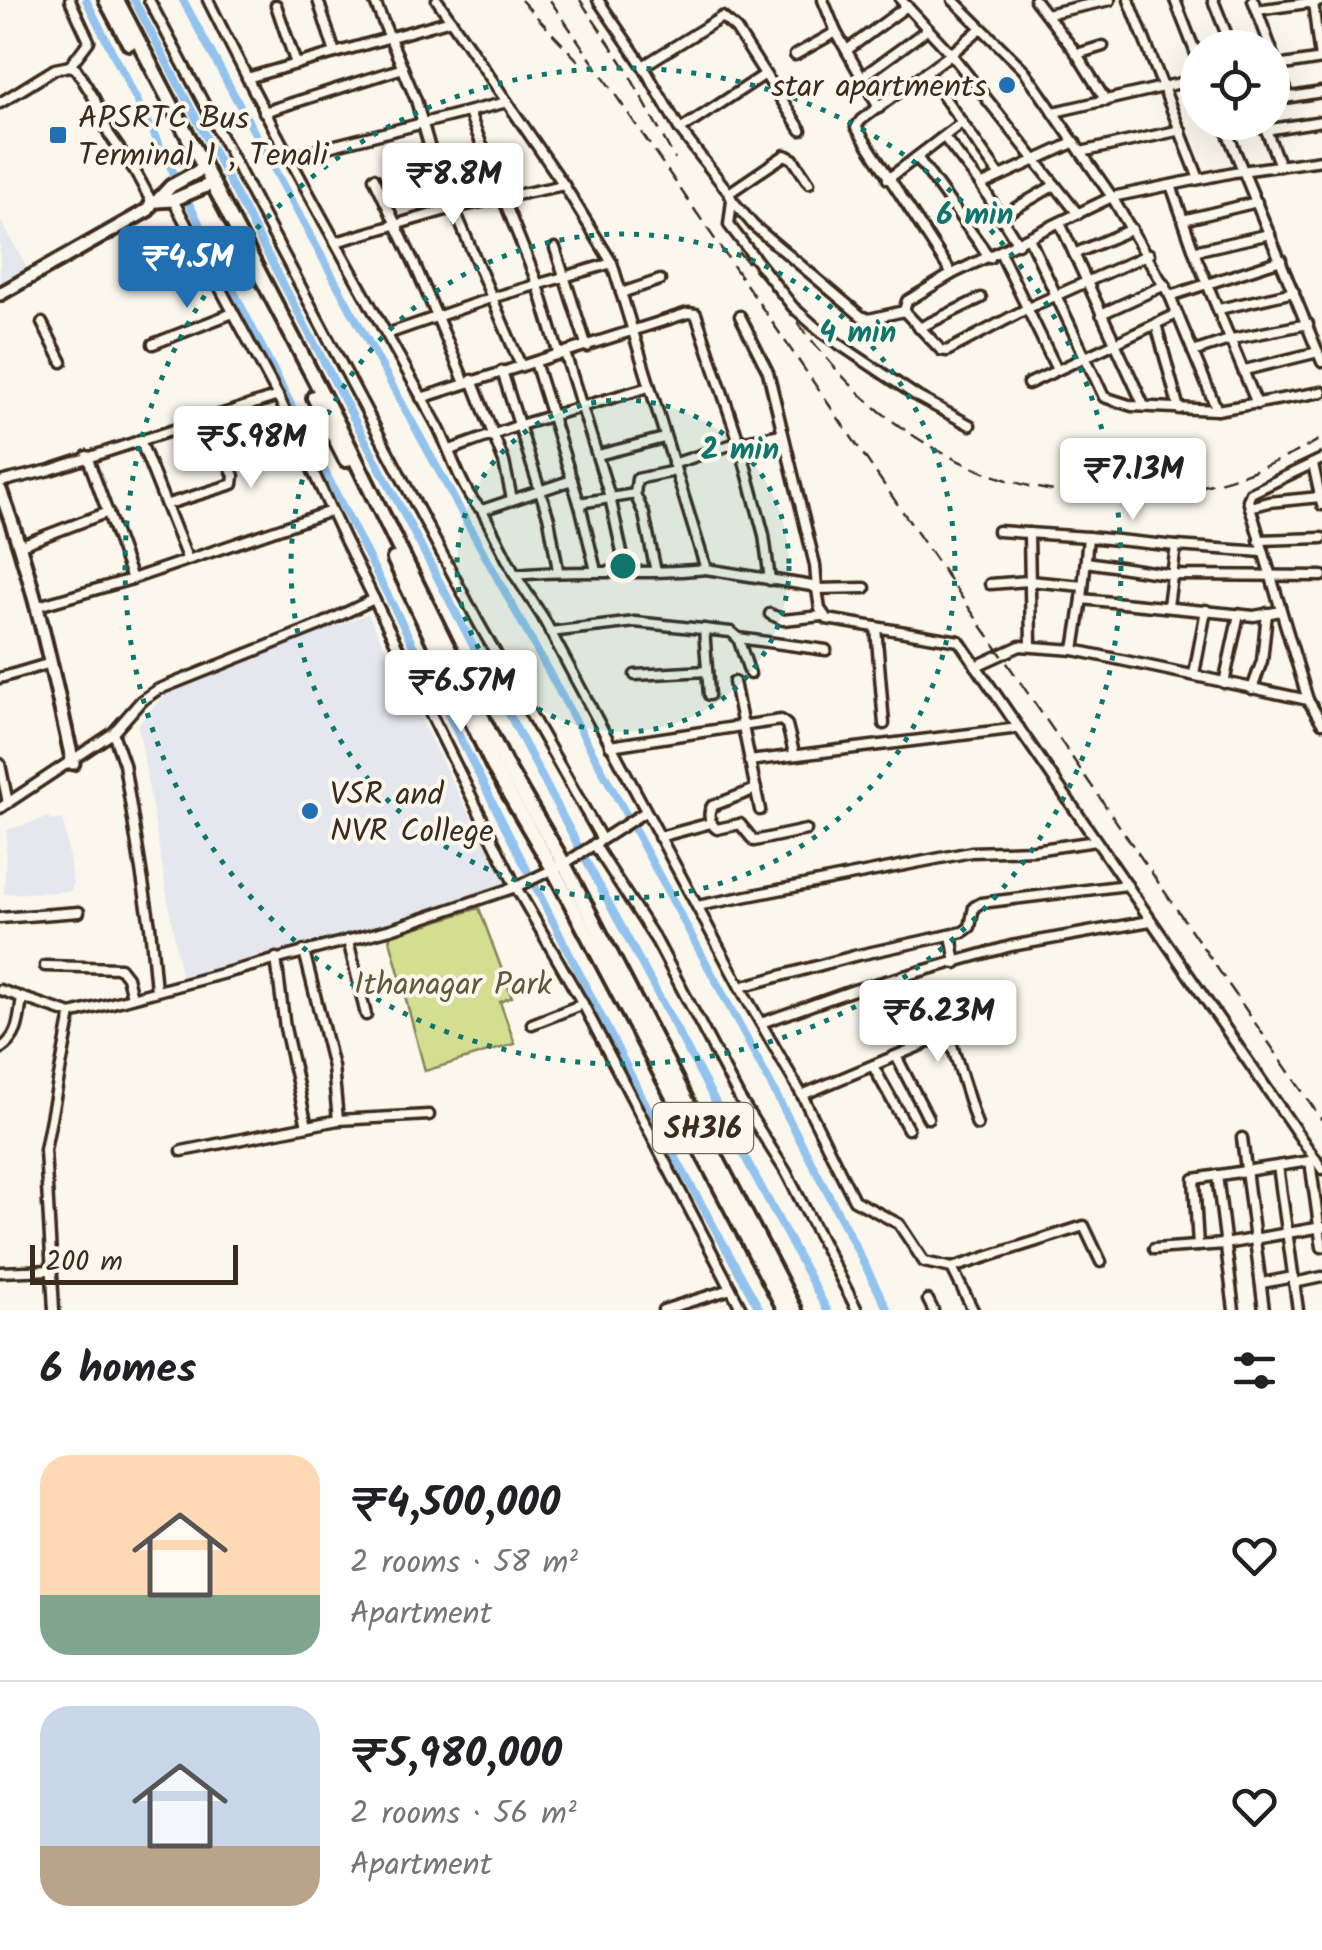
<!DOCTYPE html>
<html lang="en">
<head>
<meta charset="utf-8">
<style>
  :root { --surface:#fff; --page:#f2f2f2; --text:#202124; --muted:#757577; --line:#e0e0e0; --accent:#1f6fb2 }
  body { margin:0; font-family:Kalam,sans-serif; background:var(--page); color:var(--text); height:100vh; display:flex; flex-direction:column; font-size:38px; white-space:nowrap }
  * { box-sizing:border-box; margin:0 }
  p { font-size:32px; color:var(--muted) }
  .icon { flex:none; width:55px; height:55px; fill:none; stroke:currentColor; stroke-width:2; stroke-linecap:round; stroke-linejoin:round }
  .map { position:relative; height:1310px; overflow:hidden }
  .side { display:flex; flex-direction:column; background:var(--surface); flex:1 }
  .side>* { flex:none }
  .tools { position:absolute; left:1180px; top:30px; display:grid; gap:20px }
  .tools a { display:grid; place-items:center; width:110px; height:110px; border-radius:50%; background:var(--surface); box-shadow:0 10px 40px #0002; font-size:50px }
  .scale { position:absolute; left:30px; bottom:25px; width:208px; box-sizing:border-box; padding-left:10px; border:5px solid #3b2a1e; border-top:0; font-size:28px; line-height:35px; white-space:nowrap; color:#3b2a1e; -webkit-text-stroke:8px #fbf7ec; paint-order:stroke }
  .price { position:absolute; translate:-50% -85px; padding:0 22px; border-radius:10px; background:#fff; color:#222; font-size:32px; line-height:65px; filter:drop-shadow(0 2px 5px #0008) }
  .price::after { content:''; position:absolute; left:50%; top:60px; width:30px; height:22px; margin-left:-15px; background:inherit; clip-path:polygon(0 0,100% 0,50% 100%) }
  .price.current { background:var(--accent); color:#fff }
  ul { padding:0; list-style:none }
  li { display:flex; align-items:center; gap:30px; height:250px; padding:0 40px }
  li+li { border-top:2px solid var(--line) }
  li span { display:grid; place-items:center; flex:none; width:280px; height:200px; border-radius:30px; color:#555 }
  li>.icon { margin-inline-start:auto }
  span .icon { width:120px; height:120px; fill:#fffc; stroke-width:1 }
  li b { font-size:42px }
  h2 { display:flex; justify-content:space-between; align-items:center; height:120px; padding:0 40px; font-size:42px }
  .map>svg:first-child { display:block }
  .built { fill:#e4e7ee }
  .park { fill:#d3de91; stroke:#878458; stroke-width:2.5 }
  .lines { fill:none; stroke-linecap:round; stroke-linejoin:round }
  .canal { stroke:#92c3ee; stroke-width:8 }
  .street-casing { stroke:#3b2a1e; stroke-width:15 }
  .secondary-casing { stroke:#3b2a1e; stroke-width:19 }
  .primary-casing { stroke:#3b2a1e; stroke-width:20 }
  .street { stroke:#fbf7ec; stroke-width:8 }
  .secondary { stroke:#fbf7ec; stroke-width:11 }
  .primary { stroke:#fbf7ec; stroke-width:12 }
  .rail { stroke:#3b2a1e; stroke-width:2.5; stroke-dasharray:15 8; stroke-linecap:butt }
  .ring { fill:none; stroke:#0f766e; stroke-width:5; stroke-dasharray:5 10 }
  .poi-dot { fill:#1f6fb2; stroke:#fbf7ec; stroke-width:4 }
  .labels { text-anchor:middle; stroke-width:8; stroke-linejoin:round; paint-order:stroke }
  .shield { fill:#fbf7ec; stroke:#75685c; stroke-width:2.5 }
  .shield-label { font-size:30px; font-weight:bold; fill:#3b2a1e }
  .poi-label { font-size:32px; fill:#3b2a1e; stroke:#fbf7ec; text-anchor:start }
  .park-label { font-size:32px; fill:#61573b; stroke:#fbf7ec }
  .centre { fill:#0f766e; stroke:#fbf7ec; stroke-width:5 }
  .ring-label { font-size:30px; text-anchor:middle; font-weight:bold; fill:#0f766e; stroke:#fbf7ec; stroke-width:8; stroke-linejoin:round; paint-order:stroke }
</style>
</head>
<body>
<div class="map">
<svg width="1322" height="1310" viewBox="0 0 1322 1310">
  <rect width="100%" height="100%" fill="#fbf7ec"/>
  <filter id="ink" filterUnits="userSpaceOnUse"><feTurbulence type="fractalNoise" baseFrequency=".01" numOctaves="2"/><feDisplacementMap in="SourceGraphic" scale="20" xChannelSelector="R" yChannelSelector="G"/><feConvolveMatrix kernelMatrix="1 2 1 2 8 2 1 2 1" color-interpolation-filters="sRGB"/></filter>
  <g filter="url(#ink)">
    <g class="built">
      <polygon points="0,219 27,268 0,284"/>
      <polygon points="368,614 451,780 507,883 344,937 181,977 138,725 161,698 186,685"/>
      <polygon points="49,817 50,821 63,819 73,885 71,891 4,894 7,830"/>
    </g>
    <polygon class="park" points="479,908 512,997 500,1002 515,1044 425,1071 389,936"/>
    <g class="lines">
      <g class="canal">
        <polyline points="86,0 642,1097 760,1310"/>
        <polyline points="134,0 583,855 827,1310"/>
        <path d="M183 0C417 437 662 868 888 1310"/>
      </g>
      <g class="street-casing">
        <g id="street">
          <polyline points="149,0 478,622 601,838"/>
          <path d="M208 0C279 144 358 283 436 423 449 446 463 496 482 510L515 575 542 616 740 987 802 1095 854 1200 899 1224 924 1262 952 1268 973 1310"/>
          <polyline points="318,0 335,53"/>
          <polyline points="374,0 416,100 433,159 521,366"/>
          <polyline points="437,0 564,185 612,263 706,569 812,586 817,589 820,609 827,619 959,641 1322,1169"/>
          <polyline points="598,0 643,66 680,130 729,193 785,155 793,159 809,183"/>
          <polyline points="823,0 836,32 879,108"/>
          <polyline points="901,0 951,54 1078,214"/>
          <polyline points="953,0 1024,70 1112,197 1170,296 1217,410 1322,392"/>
          <polyline points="1035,0 1077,54 1106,101"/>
          <polyline points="1129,0 1199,179"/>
          <polyline points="1175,0 1198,59"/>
          <polyline points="1213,0 1232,48"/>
          <polyline points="1253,0 1271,48"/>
          <polyline points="1313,2 1320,59"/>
          <polyline points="276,5 296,64"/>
          <polyline points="1257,10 1322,1"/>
          <polyline points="1046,14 1110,0"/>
          <polyline points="847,50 907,6"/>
          <polyline points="1272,53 1289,97"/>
          <polyline points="1077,54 1103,46"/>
          <polyline points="795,55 836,32"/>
          <polyline points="70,66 89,41 70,0"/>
          <polyline points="643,66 722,17 736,29 801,130"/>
          <polyline points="1277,66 1322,59"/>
          <polyline points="926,72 1000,176"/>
          <polyline points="862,77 928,29"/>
          <polyline points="247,78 451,20"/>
          <polyline points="1272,100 1322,92"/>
          <polyline points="0,103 55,69 70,66 76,69 94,98 109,134 135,171 151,201 157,201"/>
          <polyline points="264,112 403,68"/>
          <polyline points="1054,112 1198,79"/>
          <polyline points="469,113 538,285 559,355"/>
          <polyline points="1223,122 1322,362"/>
          <polyline points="1263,122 1280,166"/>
          <polyline points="680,130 764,75"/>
          <polyline points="1265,130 1322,121"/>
          <polyline points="944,137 981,185 1018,244"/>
          <polyline points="1081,152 1181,130"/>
          <polyline points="288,157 507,102"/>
          <polyline points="917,157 990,258"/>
          <polyline points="374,178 415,265 465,383"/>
          <polyline points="888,179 960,124"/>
          <polyline points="981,185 1075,142"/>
          <polyline points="1171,185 1196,257 1257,404"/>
          <polyline points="729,193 732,200 729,225 793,307 821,332 918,397 970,425"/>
          <polyline points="173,200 278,396 343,536 516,887 583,1004 742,1310"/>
          <polyline points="732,200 754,226 861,316 869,319 904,311"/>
          <polyline points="1000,217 1055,185"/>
          <polyline points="1183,220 1257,202"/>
          <polyline points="1060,223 1144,406"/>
          <polyline points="1029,238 1104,397 1132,406 1217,410"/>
          <polyline points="336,242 453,208 564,185"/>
          <polyline points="555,248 587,347"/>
          <polyline points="1194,251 1270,234"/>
          <polyline points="1000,252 1057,370"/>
          <polyline points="1074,254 1132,229"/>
          <polyline points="1149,254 1028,308 947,351 941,350 904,311 907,301 952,274 1112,197 1234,172 1322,160"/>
          <polyline points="952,274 856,127 861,120 951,54 981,28"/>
          <polyline points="621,293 660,280"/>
          <polyline points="1170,296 1281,260"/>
          <polyline points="1219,309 1294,292"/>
          <polyline points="1101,314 1165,285"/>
          <polyline points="740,316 768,372 815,565 817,589 865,588"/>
          <polyline points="42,323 62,362"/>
          <polyline points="1156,324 1179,409"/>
          <polyline points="919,328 981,298"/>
          <polyline points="387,334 491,298 612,263"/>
          <polyline points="153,344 233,313"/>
          <polyline points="1193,352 1232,339 1308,324"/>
          <polyline points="565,353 610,497 626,571"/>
          <polyline points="535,362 581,509 596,571"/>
          <polyline points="1245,370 1318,352"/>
          <polyline points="502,371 549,519 558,570"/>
          <polyline points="472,380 504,462 512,499"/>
          <polyline points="1028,384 1177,314"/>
          <polyline points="421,398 688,313 696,314 739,442 764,535 770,580"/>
          <polyline points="140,440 187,558"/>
          <polyline points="450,450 520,425 649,387"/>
          <polyline points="598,455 664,438"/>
          <polyline points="87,456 132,579"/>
          <polyline points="1322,459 1251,493 1248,500 1308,700 1322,723"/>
          <polyline points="673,464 739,442 781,434"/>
          <polyline points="1313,464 1322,505"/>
          <polyline points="0,482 50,470 278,396"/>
          <polyline points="635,494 644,514 656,572"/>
          <polyline points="579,503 635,494 637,479 675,471"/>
          <polyline points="168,504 233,484 234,476 210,417"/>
          <polyline points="1250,507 1269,502 1320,497"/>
          <polyline points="482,510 572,480"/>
          <polyline points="998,531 1088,537"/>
          <polyline points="1029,533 1031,645"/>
          <polyline points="1259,540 1322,538"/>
          <polyline points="21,545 108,512"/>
          <polyline points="1176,546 1263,552"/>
          <polyline points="1086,562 1173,575 1322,576"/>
          <path d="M515 575C579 568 642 576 706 569"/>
          <polyline points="990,584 1029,581 1083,586"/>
          <polyline points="1082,599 1088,537 1176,546 1168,606"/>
          <polyline points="38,606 132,579 331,511"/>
          <polyline points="770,614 783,620 822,616"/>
          <polyline points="876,627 884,724"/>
          <polyline points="704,629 709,695"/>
          <polyline points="550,632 635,622 731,632 738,638 750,674"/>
          <polyline points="738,638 826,650"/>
          <polyline points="1074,650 1308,700"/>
          <polyline points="976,666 1020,646 1074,650 1082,599 1254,616 1281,611"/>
          <polyline points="1194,674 1206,610"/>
          <polyline points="635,675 707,671"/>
          <polyline points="0,678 51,663"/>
          <polyline points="734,682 760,810"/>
          <polyline points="1224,683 1239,614"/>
          <polyline points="1252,689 1262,661 1267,613"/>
          <polyline points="113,733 124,764 150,926 156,990"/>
          <polyline points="610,746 781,720 787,725 794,753"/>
          <polyline points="749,761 1019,728"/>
          <polyline points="0,764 8,803"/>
          <path d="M756 789 712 806C707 814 710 824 717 829L740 824 754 841 806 830"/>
          <polyline points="0,808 113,733 141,701 157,690 320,625 374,599"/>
          <polyline points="659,837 711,823"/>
          <polyline points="594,844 657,942 740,1099 786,1172 857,1310"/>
          <polyline points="697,906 971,852 1034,850 1096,841"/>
          <polyline points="0,918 79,912"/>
          <polyline points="951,935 956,963"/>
          <polyline points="348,940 366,1015"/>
          <polyline points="304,951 333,1067 338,1120"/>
          <polyline points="276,958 285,1028 307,1126"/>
          <polyline points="45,966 120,968 127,977 132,997"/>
          <polyline points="740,987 854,956 963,932 970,927 974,907 981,903 1127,885"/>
          <polyline points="0,990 71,1014 391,929 516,887 564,864 645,812"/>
          <polyline points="936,994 977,1125"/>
          <polyline points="761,1023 854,990 1011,946 1150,921"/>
          <polyline points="532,1024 583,1004"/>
          <path d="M0 1049C19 1037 19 1019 22 997"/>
          <polyline points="896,1056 928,1118"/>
          <polyline points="873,1066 908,1129"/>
          <polyline points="802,1095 948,1034"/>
          <polyline points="1242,1138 1264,1310"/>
          <polyline points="182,1151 338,1120 429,1115"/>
          <polyline points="1310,1161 1322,1247"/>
          <polyline points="1278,1166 1298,1310"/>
          <polyline points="1217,1175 1234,1310"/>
          <polyline points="1198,1246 1194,1179 1316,1160"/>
          <polyline points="1154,1249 1225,1244 1322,1227"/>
          <polyline points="952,1268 1084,1226 1101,1262"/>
          <polyline points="0,1272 52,1270"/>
          <polyline points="1262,1283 1293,1277"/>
          <polyline points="1294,1283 1322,1277"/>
          <polyline points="928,1300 933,1310"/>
          <polyline points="54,1310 45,1150 71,1014"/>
          <polyline points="663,1310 731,1289"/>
        </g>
      </g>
      <g class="secondary-casing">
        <g id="secondary">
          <polyline points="157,201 173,200 213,183"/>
          <polyline points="157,201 171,186 204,168"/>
          <polyline points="0,294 148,210 152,202"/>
          <path d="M0 490C34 579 52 670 73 763"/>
        </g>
      </g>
      <g class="primary-casing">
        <g id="primary">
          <polyline points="106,0 129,43"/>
          <polyline points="117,0 343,434 504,762 564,864 795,1310"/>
          <polyline points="314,397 346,460"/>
          <polyline points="394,559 493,766 553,869 785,1310"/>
        </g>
      </g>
      <use href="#street" class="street"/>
      <use href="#secondary" class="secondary"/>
      <use href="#primary" class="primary"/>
      <g class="rail">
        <polyline points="521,0 583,66"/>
        <polyline points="550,0 1322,1120"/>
        <polyline points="580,0 625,67 675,159"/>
        <path d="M738 252C784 299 818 357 868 401 999 516 1174 525 1322 438"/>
      </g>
    </g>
  </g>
  <circle cx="623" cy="566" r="166" fill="#0f766e" fill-opacity=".12"/>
  <g class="ring">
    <circle cx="623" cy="566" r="166"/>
    <circle cx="623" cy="566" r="332"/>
    <circle cx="623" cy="566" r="498"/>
  </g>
  <g class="poi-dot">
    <circle cx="1007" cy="85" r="10"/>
    <rect x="48" y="125" width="20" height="20" rx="5"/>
    <circle cx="310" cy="811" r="10"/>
  </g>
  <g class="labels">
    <rect class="shield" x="653" y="1103" width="100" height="50" rx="8"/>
    <g class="shield-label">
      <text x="703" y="1138">SH316</text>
    </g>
    <g class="poi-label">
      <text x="987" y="96" text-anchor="end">star apartments</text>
      <text x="78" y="128">APSRTC Bus<tspan x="78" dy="37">Terminal 1 , Tenali</tspan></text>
      <text x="330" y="804">VSR and<tspan x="330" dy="37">NVR College</tspan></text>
    </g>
    <g class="park-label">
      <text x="453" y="994">Ithanagar Park</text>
    </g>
  </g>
  <circle cx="623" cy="566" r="15" class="centre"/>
  <g class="ring-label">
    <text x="975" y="224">6 min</text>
    <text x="858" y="342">4 min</text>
    <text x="740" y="459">2 min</text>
  </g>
</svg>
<div class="tools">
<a><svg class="icon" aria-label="locate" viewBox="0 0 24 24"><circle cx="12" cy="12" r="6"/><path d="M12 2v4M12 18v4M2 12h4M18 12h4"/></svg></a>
</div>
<div class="scale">200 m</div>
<b class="price" style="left:453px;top:228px">₹8.8M</b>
<b class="price current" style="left:187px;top:311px">₹4.5M</b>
<b class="price" style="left:251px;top:491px">₹5.98M</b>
<b class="price" style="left:1133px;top:523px">₹7.13M</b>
<b class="price" style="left:461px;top:735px">₹6.57M</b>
<b class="price" style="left:938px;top:1065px">₹6.23M</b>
</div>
<section class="side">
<h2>6 homes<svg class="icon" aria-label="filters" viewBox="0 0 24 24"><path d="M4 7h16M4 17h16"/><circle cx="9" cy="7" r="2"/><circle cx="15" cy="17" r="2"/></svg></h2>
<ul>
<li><span style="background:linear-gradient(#ffd9b3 70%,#7fa58c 0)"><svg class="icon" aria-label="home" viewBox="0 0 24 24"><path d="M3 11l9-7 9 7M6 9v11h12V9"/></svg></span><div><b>₹4,500,000</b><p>2 rooms · 58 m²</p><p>Apartment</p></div><svg class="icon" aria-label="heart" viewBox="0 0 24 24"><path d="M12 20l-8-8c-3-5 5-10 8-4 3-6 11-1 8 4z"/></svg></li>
<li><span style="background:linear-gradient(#c9d6e8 70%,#b9a48a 0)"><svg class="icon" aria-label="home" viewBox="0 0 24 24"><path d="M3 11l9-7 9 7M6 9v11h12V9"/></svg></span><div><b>₹5,980,000</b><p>2 rooms · 56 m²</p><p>Apartment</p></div><svg class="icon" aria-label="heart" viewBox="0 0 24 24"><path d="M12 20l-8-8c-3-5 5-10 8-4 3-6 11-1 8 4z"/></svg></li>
</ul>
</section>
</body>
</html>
